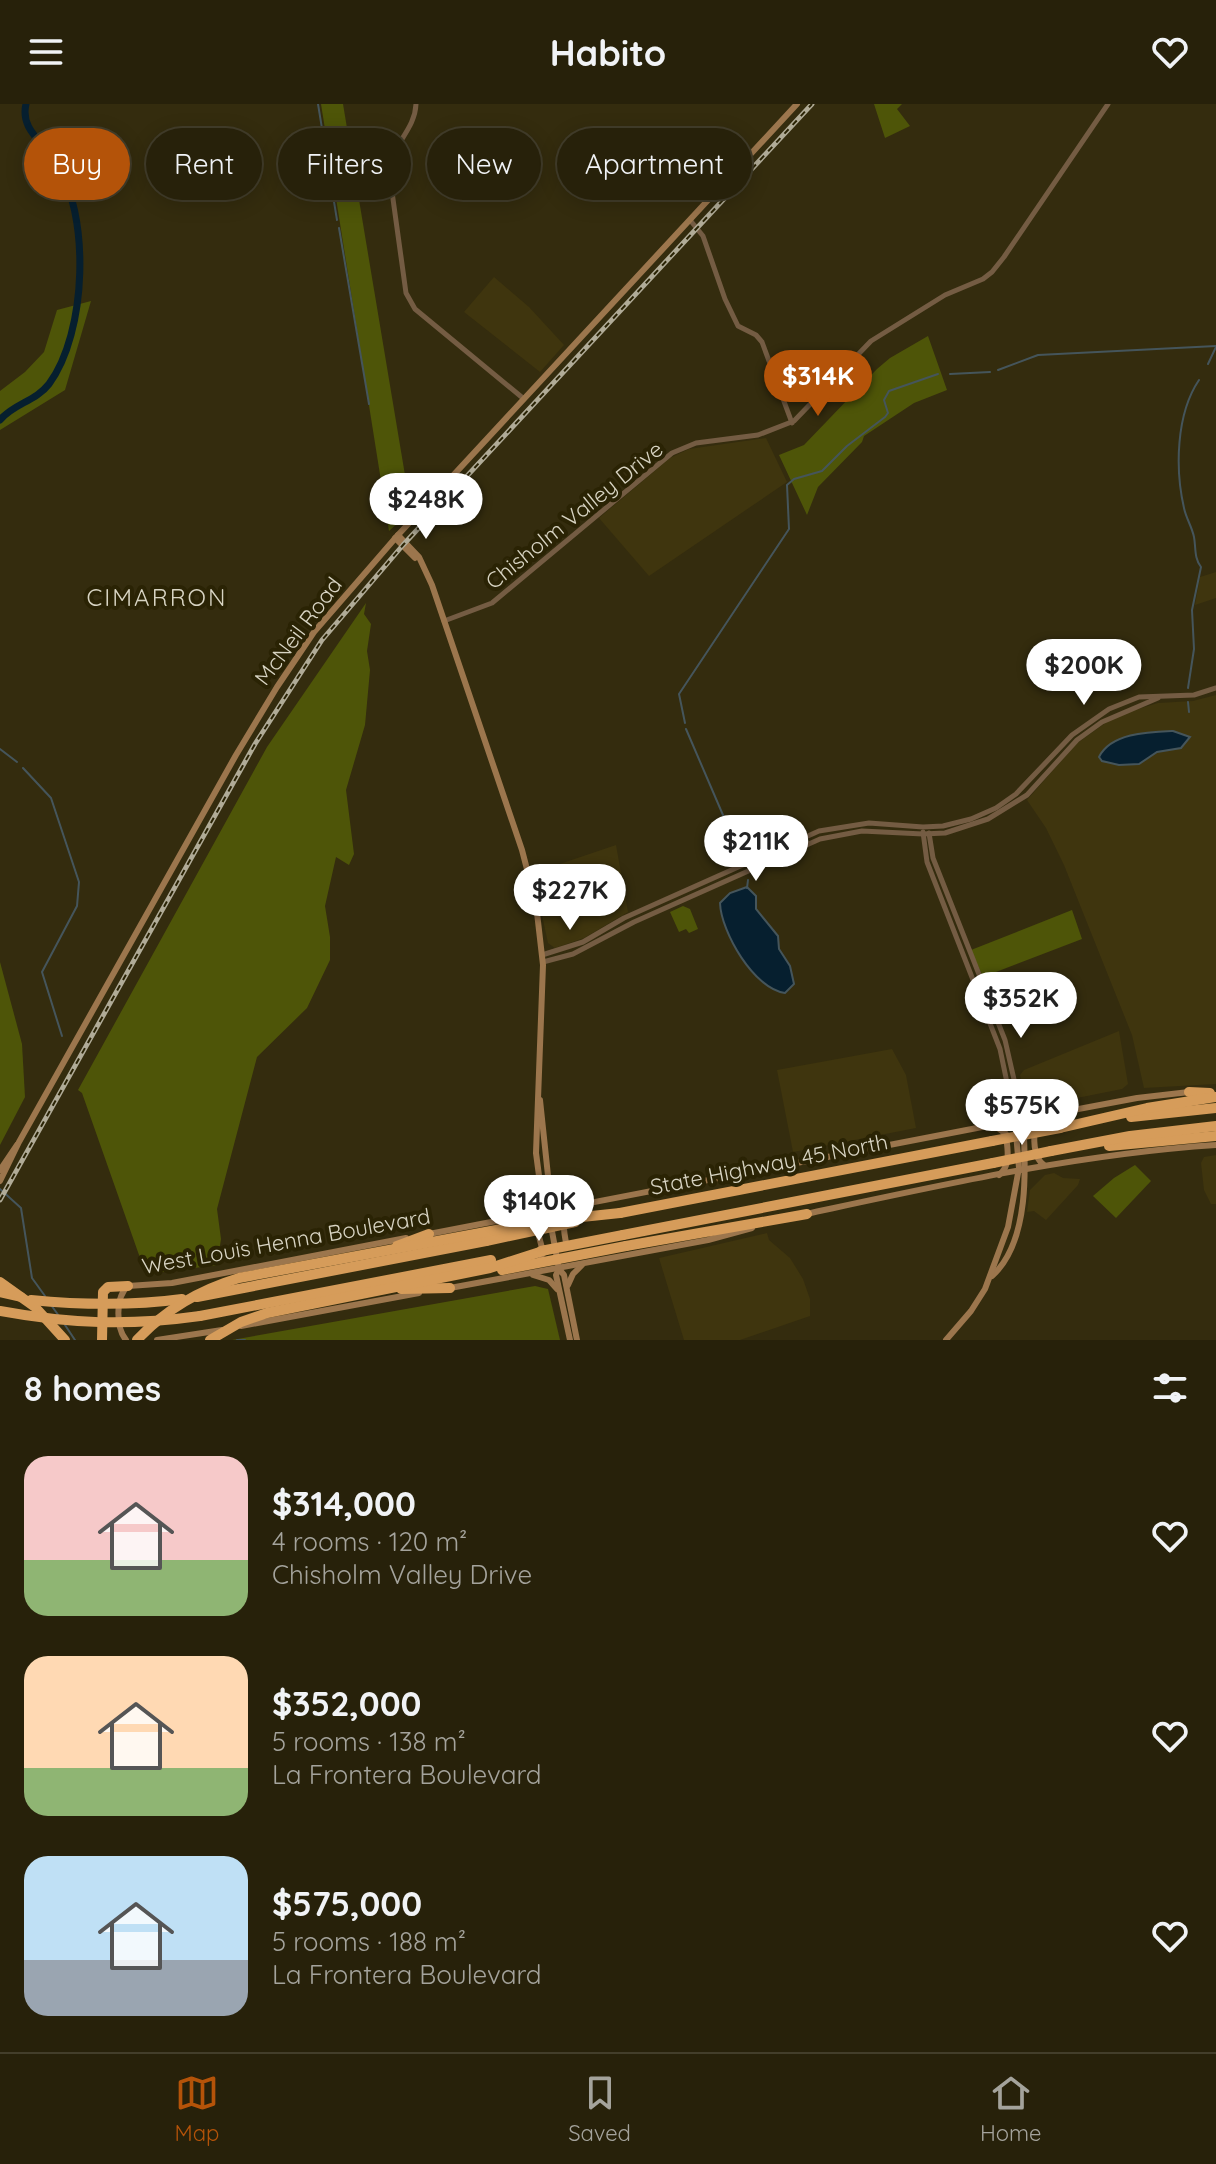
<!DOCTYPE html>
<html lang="en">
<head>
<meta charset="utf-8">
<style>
  :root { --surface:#27210a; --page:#332e18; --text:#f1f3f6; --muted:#a4a39c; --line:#433e2b; --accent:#b45309 }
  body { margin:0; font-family:Quicksand,sans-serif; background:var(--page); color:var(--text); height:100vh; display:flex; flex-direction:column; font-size:30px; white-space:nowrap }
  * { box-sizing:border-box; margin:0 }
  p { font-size:26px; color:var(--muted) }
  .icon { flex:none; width:44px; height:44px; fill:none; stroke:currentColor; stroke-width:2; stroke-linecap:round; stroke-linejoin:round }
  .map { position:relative; height:1236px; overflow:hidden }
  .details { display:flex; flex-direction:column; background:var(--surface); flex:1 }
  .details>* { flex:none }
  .banner { position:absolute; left:24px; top:24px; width:800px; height:72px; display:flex; gap:16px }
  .price { position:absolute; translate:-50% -68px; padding:0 18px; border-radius:28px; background:#fff; color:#222; font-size:26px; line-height:52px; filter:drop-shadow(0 2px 4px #0008) }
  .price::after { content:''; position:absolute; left:50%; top:48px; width:24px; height:18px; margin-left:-12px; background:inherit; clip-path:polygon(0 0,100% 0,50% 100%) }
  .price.selected { background:var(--accent); color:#fff }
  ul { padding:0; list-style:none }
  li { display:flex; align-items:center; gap:24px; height:200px; padding:0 24px }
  li span { display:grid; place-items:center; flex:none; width:224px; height:160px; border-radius:24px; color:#555 }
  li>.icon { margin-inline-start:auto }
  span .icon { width:96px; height:96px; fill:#fffc; stroke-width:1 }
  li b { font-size:34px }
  h2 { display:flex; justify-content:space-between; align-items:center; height:96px; padding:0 24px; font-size:34px }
  .pill { padding:0 28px; border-radius:36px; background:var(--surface); box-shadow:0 4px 20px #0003,0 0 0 2px var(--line); font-size:28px; line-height:72px }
  .pill.selected { background:var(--accent); color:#fff }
  header { display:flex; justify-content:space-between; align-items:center; height:104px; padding:0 24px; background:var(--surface); font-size:36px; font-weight:700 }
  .dock { display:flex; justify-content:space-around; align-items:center; height:112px; border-top:2px solid var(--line); background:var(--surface); font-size:22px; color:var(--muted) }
  .dock a { display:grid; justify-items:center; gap:4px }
  .dock .selected { color:var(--accent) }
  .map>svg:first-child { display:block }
  .built { fill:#3f350e }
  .green { fill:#4e5508 }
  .water { fill:#061f2f; stroke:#45555b; stroke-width:2 }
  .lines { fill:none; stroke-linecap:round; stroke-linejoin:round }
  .stream { stroke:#45555b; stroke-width:2 }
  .river { stroke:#061f2f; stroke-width:7 }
  .tertiary { stroke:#745c43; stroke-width:5 }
  .secondary { stroke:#9c764d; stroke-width:6 }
  .motorway { stroke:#d69c5a; stroke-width:10 }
  .rail-casing { stroke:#b0ab97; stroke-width:5 }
  .rail { stroke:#2a2304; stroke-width:2; stroke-dasharray:6; stroke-linecap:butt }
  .motorway-bridge { stroke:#d69c5a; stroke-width:10 }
  .labels { text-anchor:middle; stroke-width:8; stroke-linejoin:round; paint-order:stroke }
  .street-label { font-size:22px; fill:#d8d4c3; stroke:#2a2304 }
  .neighbourhood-label { font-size:24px; letter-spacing:2px; fill:#d8d4c3; stroke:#2a2304 }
</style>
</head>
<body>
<header><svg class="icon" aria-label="menu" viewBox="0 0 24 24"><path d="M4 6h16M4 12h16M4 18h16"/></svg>Habito<svg class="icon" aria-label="heart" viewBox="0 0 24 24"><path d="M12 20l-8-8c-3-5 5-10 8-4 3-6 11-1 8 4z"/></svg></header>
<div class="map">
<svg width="1216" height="1236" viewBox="0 0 1216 1236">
  <rect width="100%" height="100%" fill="#342c0e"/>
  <g class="built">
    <polygon points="494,173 529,203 564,241 540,268 464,208"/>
    <polygon points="766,334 787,378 649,472 599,414 670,354 689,345"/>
    <polygon points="1216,468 1216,494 1195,501 1200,473"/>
    <polygon points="1216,591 1216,980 1144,984 1132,931 1064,761 1046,724 1027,696 1076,640 1104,620 1125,609 1158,599 1193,597"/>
    <polygon points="616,741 628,808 584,834 555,844 548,839 533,769"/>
    <polygon points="1119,927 1128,980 1122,985 1037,1002 1031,1002 1025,997 1020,971 1024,966"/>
    <polygon points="892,945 906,971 916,1024 793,1048 777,966"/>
    <polygon points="1216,1051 1216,1100 1211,1100 1204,1086 1201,1059 1204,1053"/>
    <polygon points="1054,1069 1063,1074 1080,1075 1078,1081 1046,1116 1034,1107 1027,1108 1030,1086 1045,1071"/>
    <polygon points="767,1129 769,1136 790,1154 803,1175 810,1195 810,1212 740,1236 684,1236 659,1154"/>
  </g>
  <g class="green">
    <polygon points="321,0 343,0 411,407 389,427"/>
    <polygon points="874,0 902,0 897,5 910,22 885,34"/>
    <polygon points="91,197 65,286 0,326 0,287 25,268 44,248 57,206"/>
    <polygon points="928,232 947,286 914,299 864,332 862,338 818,383 807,411 779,351 804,341 877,265 890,254"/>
    <polygon points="366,499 364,510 371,520 367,547 370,566 365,621 346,686 354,750 349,761 336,753 325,802 330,833 330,856 307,904 257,953 217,1105 221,1135 217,1161 148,1170 145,1168 82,989 78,986 267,643"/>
    <polygon points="683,802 690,805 698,825 689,829 686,825 679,828 670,808"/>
    <polygon points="1072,806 1082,835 983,873 971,846"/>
    <polygon points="0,858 22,940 25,993 0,1041"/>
    <polygon points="1135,1061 1151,1077 1116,1114 1093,1092 1114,1074"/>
    <polygon points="535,1182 548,1185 560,1236 232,1236"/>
  </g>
  <g class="water">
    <path d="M1173 627 1190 633 1181 644 1157 648 1139 660 1119 661 1102 657 1099 653C1111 629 1148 628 1173 627Z"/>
    <path d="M747 783 756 792V805L778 832 779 845 790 862 794 880 785 889C754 885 721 828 720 799L730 789Z"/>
  </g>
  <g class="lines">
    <g class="stream">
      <polyline points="318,0 337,116"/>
      <polyline points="339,124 369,300"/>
      <polyline points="1208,260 1216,243"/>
      <polyline points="998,266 1038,251 1216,242"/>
      <polyline points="950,270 990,268"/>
      <path d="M1188 584 1194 545 1192 506 1201 463C1194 454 1196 444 1194 433 1192 423 1186 414 1184 404 1175 365 1176 310 1199 276"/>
      <polyline points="1188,598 1189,608"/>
      <polyline points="685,619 679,590 789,425 787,381 794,375 822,367 847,342 885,313 888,309 884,296 889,287 938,270"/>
      <polyline points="686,625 732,732 737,752"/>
      <polyline points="0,645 17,658"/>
      <polyline points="23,664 51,694 79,778 77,802 42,868 62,932"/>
      <polyline points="747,784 748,776"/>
      <polyline points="0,1085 21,1104 32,1174 45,1192"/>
      <polyline points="51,1201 59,1212"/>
      <polyline points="65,1221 75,1236"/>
      <polyline points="237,1236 245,1236"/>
    </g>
    <path class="river" d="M0 316C13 300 36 297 49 280 87 229 91 109 55 57 42 37 20 25 26 0"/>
    <g class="tertiary">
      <path d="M416 0C415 26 392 40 389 66L406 189 415 205 524 295"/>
      <polyline points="690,116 703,132 725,195 738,222 756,231 762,238 792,319"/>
      <polyline points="444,517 492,499 672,349 696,339 758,331 794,317 871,237 945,191 983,175 992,168 1004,153 1108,0"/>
      <polyline points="923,728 927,758 1000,945 1015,1017"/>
      <polyline points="929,729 933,754 1005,936 1023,1015"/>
      <polyline points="542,851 583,838 624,814 819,727 869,719 923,723 943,722 971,715 996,704 1016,690 1072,631 1109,605 1139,593 1194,591 1216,584"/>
      <polyline points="543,858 573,850 634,818 820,735 862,727 923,730 945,729 988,715 1027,691 1077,636 1102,618 1158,594"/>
    </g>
    <g class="secondary">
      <polyline points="398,431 419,453 432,481 522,746 536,800 543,861 536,1049 543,1102 549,1108"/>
      <polyline points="395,434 415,454"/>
      <polyline points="540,996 551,1100 549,1111"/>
      <polyline points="1019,997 1028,1005 1041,1009"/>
      <polyline points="1000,1018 1012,1002"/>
      <path d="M994 1021 1006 1030C1007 1044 1012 1061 999 1071"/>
      <path d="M1044 1061C1033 1054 1033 1033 1036 1020L1046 1013"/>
      <polyline points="0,1066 17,1041"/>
      <polyline points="0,1077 19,1038 236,651 277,583 314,528 398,431 797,0"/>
      <polyline points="550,1088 561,1098 574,1103"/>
      <polyline points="525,1110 534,1102 539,1087"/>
      <path d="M806 1110C941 1081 1078 1050 1216 1041"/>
      <polyline points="551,1122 559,1165 556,1171 570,1236"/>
      <polyline points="537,1125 542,1144 541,1160"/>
      <polyline points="429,1130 977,1024 1137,994 1189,988"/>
      <path d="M567 1143C563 1125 561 1117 574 1103"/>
      <polyline points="559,1165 564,1171 577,1236"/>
      <polyline points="533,1171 549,1176 557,1185"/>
      <path d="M992 1172C1030 1138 1026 1062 1023 1015"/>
      <polyline points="568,1181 573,1170 582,1161"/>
      <polyline points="450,1184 708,1136 752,1124"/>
      <polyline points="241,1222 419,1189"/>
      <path d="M126 1236C116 1224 115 1193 128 1182L172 1179 406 1134"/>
      <polyline points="157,1236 222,1226"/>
      <polyline points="946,1236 971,1207 985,1185 1008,1123 1019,1064 1015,1017"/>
    </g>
    <g class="motorway">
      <polyline points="1189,988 1210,989"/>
      <polyline points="1131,1013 1216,1004"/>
      <polyline points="1060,1024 1147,1004 1216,993"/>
      <polyline points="1109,1042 1216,1032"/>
      <polyline points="1051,1047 1130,1032 1216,1022"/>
      <polyline points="620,1109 992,1037"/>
      <polyline points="623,1131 993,1059"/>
      <polyline points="397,1142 429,1130"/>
      <polyline points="626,1142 807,1110"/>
      <polyline points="401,1185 450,1184"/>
      <polyline points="0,1188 21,1193"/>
      <polyline points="197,1193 486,1137"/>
      <polyline points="200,1212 491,1156"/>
      <polyline points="102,1236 103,1188 108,1183 128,1182"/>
    </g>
    <g class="rail-casing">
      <polyline id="rail" points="0,1096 255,640 322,536 403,441 812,0"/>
    </g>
    <use href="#rail" class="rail"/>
    <g class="motorway-bridge">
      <polyline points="992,1037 1060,1024"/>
      <polyline points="993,1059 1051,1047"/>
      <polyline points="486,1137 575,1118"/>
      <polyline points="541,1147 623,1131"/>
      <polyline points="502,1166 626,1142"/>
      <polyline points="0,1178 35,1203 65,1236"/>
      <path d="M31 1196C82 1201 131 1202 182 1195"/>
      <path d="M0 1207C70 1220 129 1222 200 1212"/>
      <path d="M137 1236C165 1206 199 1186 239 1174L544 1117 620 1109"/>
      <polyline points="210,1236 241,1218 267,1209 490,1164 546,1146"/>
    </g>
  </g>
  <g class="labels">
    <g class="street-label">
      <text transform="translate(574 411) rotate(-39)" y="8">Chisholm Valley Drive</text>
      <text transform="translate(298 527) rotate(-53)" y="8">McNeil Road</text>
      <text transform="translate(769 1060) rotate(-11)" y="8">State Highway 45 North</text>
      <text transform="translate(286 1137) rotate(-10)" y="8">West Louis Henna Boulevard</text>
    </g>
    <g class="neighbourhood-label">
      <text x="157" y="502">CIMARRON</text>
    </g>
  </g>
</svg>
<b class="price selected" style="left:818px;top:314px">$314K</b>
<b class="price" style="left:426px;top:437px">$248K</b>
<b class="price" style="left:1084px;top:603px">$200K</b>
<b class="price" style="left:756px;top:779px">$211K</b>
<b class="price" style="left:570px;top:828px">$227K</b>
<b class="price" style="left:1021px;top:936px">$352K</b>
<b class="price" style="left:1022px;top:1043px">$575K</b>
<b class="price" style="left:539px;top:1139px">$140K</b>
<div class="banner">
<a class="pill selected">Buy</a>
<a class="pill">Rent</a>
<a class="pill">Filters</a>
<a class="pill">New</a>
<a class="pill">Apartment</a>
</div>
</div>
<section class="details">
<h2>8 homes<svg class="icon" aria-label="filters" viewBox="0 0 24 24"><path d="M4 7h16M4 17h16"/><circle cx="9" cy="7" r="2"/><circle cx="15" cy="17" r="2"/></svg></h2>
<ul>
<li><span style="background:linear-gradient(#f6c9c9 65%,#8fb573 0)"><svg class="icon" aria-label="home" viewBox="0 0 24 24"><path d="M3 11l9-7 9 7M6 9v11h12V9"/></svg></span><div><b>$314,000</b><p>4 rooms · 120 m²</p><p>Chisholm Valley Drive</p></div><svg class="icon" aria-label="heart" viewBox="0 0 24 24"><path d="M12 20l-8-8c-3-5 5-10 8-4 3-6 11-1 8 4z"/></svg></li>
<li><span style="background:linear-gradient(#ffd9b3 70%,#8fb573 0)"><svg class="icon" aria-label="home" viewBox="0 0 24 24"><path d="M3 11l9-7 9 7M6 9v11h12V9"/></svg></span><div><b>$352,000</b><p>5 rooms · 138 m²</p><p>La Frontera Boulevard</p></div><svg class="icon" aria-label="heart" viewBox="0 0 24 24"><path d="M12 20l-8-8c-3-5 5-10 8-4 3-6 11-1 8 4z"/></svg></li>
<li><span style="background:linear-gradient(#bfe0f5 65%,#9aa5b1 0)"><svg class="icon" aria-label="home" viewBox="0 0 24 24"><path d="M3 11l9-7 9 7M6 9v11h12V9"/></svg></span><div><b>$575,000</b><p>5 rooms · 188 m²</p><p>La Frontera Boulevard</p></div><svg class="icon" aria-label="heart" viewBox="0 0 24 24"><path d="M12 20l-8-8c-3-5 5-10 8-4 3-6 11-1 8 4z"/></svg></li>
</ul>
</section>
<nav class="dock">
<a class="selected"><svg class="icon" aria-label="map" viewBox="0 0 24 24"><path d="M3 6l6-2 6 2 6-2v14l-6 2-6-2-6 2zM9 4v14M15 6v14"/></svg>Map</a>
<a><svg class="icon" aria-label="saved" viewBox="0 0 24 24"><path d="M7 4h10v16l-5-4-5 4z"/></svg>Saved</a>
<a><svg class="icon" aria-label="home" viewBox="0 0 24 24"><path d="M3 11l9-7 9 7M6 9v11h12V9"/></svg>Home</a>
</nav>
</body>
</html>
